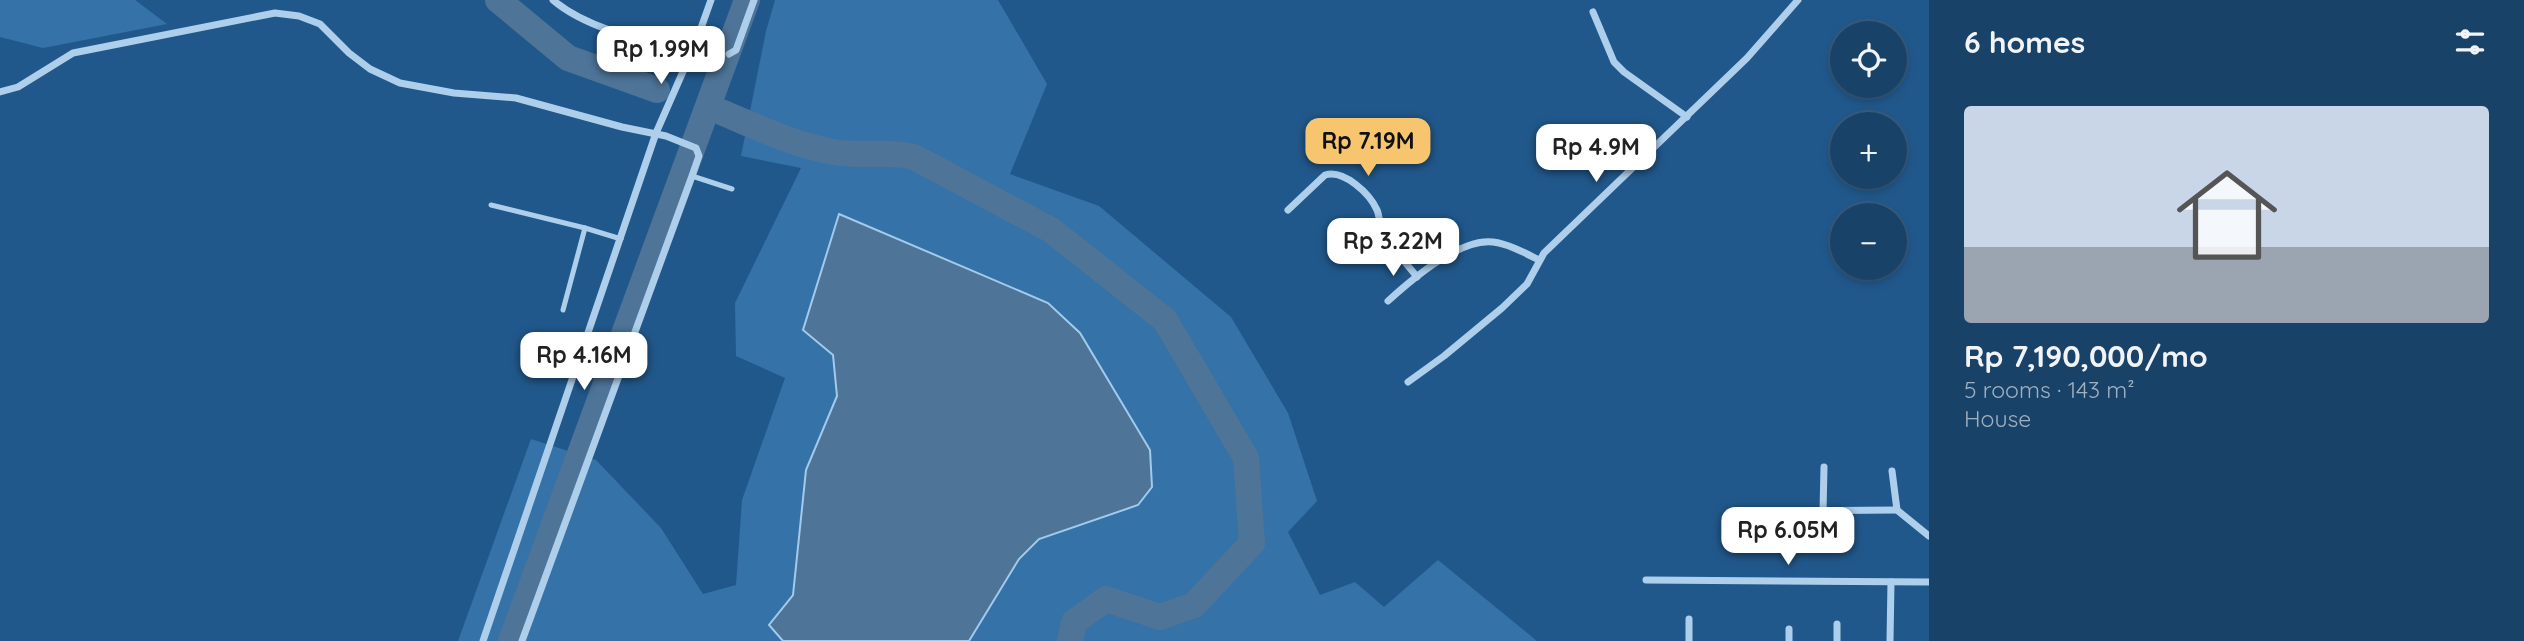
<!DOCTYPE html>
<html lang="en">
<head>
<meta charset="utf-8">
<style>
  :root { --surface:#194268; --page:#264d71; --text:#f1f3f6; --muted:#9fb0c0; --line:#375b7c; --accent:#f8c56f }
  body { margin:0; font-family:Quicksand,sans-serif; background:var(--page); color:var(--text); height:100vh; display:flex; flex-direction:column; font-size:26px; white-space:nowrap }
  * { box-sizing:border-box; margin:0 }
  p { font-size:23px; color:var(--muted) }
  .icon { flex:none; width:38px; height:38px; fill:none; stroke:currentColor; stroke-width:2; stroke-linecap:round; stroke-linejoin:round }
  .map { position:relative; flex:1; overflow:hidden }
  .panel { display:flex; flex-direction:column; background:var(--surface); width:595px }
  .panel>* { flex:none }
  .controls { position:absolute; left:1830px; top:21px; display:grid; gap:14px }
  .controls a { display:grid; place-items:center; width:77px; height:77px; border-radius:50%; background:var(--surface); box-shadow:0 4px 10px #0003,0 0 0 2px var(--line); font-size:35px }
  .price { position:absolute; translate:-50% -60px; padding:0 16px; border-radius:14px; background:#fff; color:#222; font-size:23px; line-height:46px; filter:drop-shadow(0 2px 4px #0008) }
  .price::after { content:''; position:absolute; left:50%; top:42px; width:21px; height:16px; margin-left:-10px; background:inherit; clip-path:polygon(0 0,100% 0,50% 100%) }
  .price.active { background:var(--accent); color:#111 }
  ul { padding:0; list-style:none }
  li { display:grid; align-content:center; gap:14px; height:371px; padding:0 35px }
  li span { display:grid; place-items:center; height:217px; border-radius:7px; color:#555 }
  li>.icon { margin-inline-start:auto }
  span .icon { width:126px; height:126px; fill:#fffc; stroke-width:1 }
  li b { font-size:30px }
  h2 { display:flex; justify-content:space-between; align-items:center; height:84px; padding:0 35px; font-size:30px }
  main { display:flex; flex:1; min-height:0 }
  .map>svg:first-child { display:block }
  .green { fill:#3572a8 }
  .water { fill:#4e7498; stroke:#a1cbec; stroke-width:2 }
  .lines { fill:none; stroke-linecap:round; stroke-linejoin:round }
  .river { stroke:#4e7498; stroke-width:26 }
  .path { stroke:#aecfeb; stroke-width:2.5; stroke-dasharray:3.5 5; stroke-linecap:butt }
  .lane { stroke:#aecfeb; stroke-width:5 }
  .street { stroke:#aecfeb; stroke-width:7 }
</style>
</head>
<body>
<main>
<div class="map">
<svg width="1929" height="641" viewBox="0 0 1929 641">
  <rect width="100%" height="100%" fill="#21588b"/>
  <g class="green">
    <polygon points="0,0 135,0 167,24 43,48 0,37"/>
    <polygon points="775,0 998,0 1047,84 1010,174 1099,206 1231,317 1288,413 1317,501 1288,532 1320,595 1355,582 1384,607 1438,560 1537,641 458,641 531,439 596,460 661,528 703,594 736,585 742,500 785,378 736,356 735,303 801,168 741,156 766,31"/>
  </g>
  <polygon class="water" points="839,214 1048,303 1080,333 1150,450 1152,487 1138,505 1039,539 1019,559 969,641 783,641 769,625 793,595 806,470 837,396 833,355 803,330"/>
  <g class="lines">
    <g class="river">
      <polyline points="498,0 568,58 657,90"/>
      <path d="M721 112C757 127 794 145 833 152 860 157 887 150 914 157L1051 230 1165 320 1246 458 1252 543 1194 605 1160 617 1106 599 1074 622 1070 641"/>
      <polyline points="511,641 747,0"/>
    </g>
    <polyline class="path" points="706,46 720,51"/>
    <g class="lane">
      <polyline points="692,176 732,189"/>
      <polyline points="491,205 585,228 621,239"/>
      <polyline points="563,310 585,228"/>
    </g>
    <g class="street">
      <path d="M553 0C588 30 647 41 691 52"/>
      <polyline points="1593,12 1614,62 1624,72 1687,117"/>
      <polyline points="729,54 736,50 754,0"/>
      <polyline points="0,92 18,87 73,53 275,13 299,16 320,24 349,53 370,69 400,83 454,93 516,98 622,127 666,136 696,148 699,156 692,176 522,641"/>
      <path d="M1288 210 1325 175C1344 169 1370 194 1377 210 1380 217 1379 225 1382 232 1388 244 1408 265 1417 277"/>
      <path d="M1388 301C1411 280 1460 238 1493 242 1509 244 1525 253 1539 260"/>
      <polyline points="1408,382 1444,356 1502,308 1527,284 1544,253 1747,58 1798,0"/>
      <polyline points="1892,471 1897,510 1929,536"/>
      <polyline points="1778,511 1897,510"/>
      <polyline points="1823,512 1824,467"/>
      <polyline points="1646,580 1929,582"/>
      <polyline points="1837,624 1837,641"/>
      <polyline points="483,641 656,133 696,42 711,0"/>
      <polyline points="1689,641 1689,619"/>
      <polyline points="1789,641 1789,629"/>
      <polyline points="1890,641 1891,582"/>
    </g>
  </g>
</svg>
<div class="controls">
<a><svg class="icon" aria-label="locate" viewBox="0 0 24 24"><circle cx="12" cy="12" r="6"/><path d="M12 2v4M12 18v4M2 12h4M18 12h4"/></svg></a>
<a>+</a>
<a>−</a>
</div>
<b class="price" style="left:661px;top:86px">Rp 1.99M</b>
<b class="price active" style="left:1368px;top:178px">Rp 7.19M</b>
<b class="price" style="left:1596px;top:184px">Rp 4.9M</b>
<b class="price" style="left:1393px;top:278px">Rp 3.22M</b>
<b class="price" style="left:584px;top:392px">Rp 4.16M</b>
<b class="price" style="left:1788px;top:567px">Rp 6.05M</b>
</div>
<section class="panel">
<h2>6 homes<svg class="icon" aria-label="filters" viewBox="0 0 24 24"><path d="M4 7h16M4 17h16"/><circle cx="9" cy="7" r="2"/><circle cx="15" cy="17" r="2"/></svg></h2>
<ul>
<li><span style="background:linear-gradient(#c9d6e8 65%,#9aa5b1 0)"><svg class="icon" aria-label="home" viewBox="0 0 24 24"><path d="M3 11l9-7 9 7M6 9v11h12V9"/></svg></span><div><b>Rp 7,190,000/mo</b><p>5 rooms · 143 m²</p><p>House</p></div></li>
</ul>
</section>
</main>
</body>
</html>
